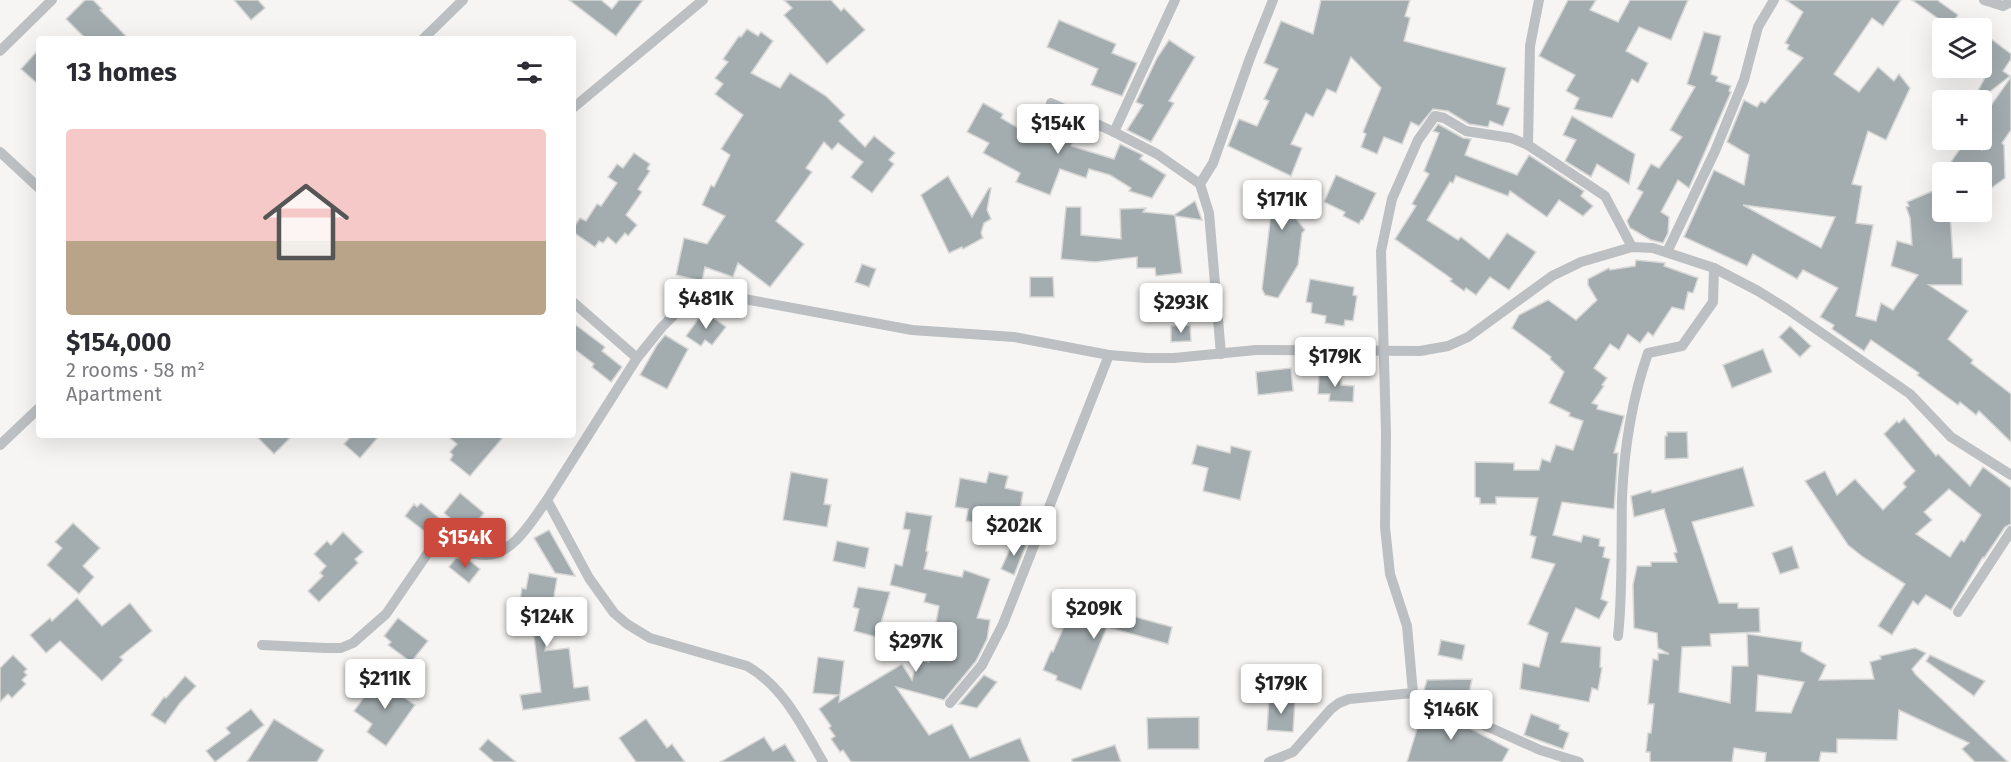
<!DOCTYPE html>
<html lang="en">
<head>
<meta charset="utf-8">
<style>
  :root { --surface:#fff; --page:#f7f7f7; --text:#2b2b33; --muted:#7c7c81; --line:#e1e1e2; --accent:#cc4a3d }
  body { margin:0; font-family:"Fira Sans",sans-serif; background:var(--page); color:var(--text); height:100vh; display:flex; flex-direction:column; font-size:22px; white-space:nowrap }
  * { box-sizing:border-box; margin:0 }
  p { font-size:20px; color:var(--muted) }
  .icon { flex:none; width:33px; height:33px; fill:none; stroke:currentColor; stroke-width:2; stroke-linecap:round; stroke-linejoin:round }
  .map { position:relative; flex:1; overflow:hidden }
  .details { position:absolute; left:36px; top:36px; width:540px; height:402px; display:flex; flex-direction:column; background:var(--surface); border-radius:6px; box-shadow:0 6px 24px #0002 }
  .details>* { flex:none }
  .controls { position:absolute; left:1932px; top:18px; display:grid; gap:12px }
  .controls a { display:grid; place-items:center; width:60px; height:60px; border-radius:6px; background:var(--surface); box-shadow:0 6px 24px #0002; font-size:30px }
  .price { position:absolute; translate:-50% -51px; padding:0 14px; border-radius:6px; background:#fff; color:#222; font-size:20px; line-height:39px; filter:drop-shadow(0 2px 3px #0008) }
  .price::after { content:''; position:absolute; left:50%; top:36px; width:18px; height:14px; margin-left:-9px; background:inherit; clip-path:polygon(0 0,100% 0,50% 100%) }
  .price.on { background:var(--accent); color:#fff }
  ul { padding:0; list-style:none }
  li { display:grid; align-content:center; gap:12px; height:318px; padding:0 30px }
  li+li { border-top:2px solid var(--line) }
  li span { display:grid; place-items:center; height:186px; border-radius:6px; color:#555 }
  li>.icon { margin-inline-start:auto }
  span .icon { width:108px; height:108px; fill:#fffc; stroke-width:1 }
  li b { font-size:26px }
  h2 { display:flex; justify-content:space-between; align-items:center; height:72px; padding:0 30px; font-size:26px }
  .map>svg:first-child { display:block }
  .building { fill:#a3acaf; stroke:#d7d7d6; stroke-width:1.5; fill-rule:evenodd }
  .lines { fill:none; stroke-linecap:round; stroke-linejoin:round }
  .minor { stroke:#bcc0c2; stroke-width:10 }
</style>
</head>
<body>
<div class="map">
<svg width="2011" height="762" viewBox="0 0 2011 762">
  <rect width="100%" height="100%" fill="#f6f5f3"/>
  <g class="building">
    <polygon points="85,0 93,0 102,9 100,10 129,39 86,39 66,19"/>
    <polygon points="234,0 258,0 265,8 251,20"/>
    <polygon points="569,0 601,0 612,9 619,0 643,0 616,36"/>
    <polygon points="784,0 831,0 841,11 844,8 865,30 827,64 784,15 792,8"/>
    <polygon points="1321,0 1410,0 1405,16 1410,18 1404,41 1506,68 1497,104 1510,108 1503,126 1490,121 1488,127 1469,124 1448,111 1433,109 1419,126 1411,122 1402,144 1384,137 1377,154 1361,147 1366,134 1363,132 1381,88 1351,57 1336,93 1327,89 1313,117 1306,113 1291,144 1302,148 1291,176 1228,146 1239,119 1257,126 1269,101 1264,99 1278,69 1264,63 1281,21 1313,34"/>
    <polygon points="1568,0 1596,0 1590,10 1618,22 1630,0 1688,0 1671,40 1639,27 1626,51 1648,63 1638,83 1632,79 1612,118 1574,109 1579,98 1566,91 1575,75 1539,56"/>
    <path d="M1786 0H1901L1883 26 1872 18 1834 74 1859 92 1878 67 1894 81 1899 74 1910 88 1886 140 1868 131 1852 184 1862 186 1856 223 1873 225 1856 316 1876 321 1881 303 1893 310 1918 275 1891 266 1897 241 1912 245 1910 218 1906 207 1909 206 1907 202 1942 187V212H1950L1953 258H1962V285H1929L1968 311 1948 339 1973 360 1971 363 2011 394V442L1979 411 1976 415 1960 402 1958 405 1917 375 1919 373 1871 340 1864 351 1832 329 1834 325 1820 317 1838 288 1803 270 1797 279 1753 254 1747 266 1684 237 1714 170 1744 185 1749 155 1727 142 1744 100 1757 107 1761 101 1765 103 1803 58 1787 49 1789 45 1785 43 1803 12ZM1743 205 1835 217 1821 248Z"/>
    <polygon points="1912,0 1937,0 1958,15 1950,27"/>
    <polygon points="1059,20 1116,44 1112,53 1137,63 1122,96 1091,85 1098,69 1047,47"/>
    <polygon points="747,29 758,36 761,32 773,41 751,73 780,88 790,73 826,96 845,115 839,121 865,147 874,136 895,153 889,160 894,164 872,193 851,177 863,162 838,143 832,150 824,142 806,168 812,172 776,221 804,244 770,287 738,263 733,277 705,267 702,281 676,275 684,238 707,244 725,216 702,205 711,185 714,187 730,155 721,149 743,115 715,94 723,84 715,78 728,62 723,59 739,36 741,37"/>
    <polygon points="1704,32 1721,36 1711,74 1718,77 1716,81 1731,86 1729,91 1731,92 1689,188 1678,180 1661,212 1669,217 1668,233 1663,243 1651,240 1630,228 1627,221 1643,192 1637,189 1651,164 1659,168 1682,137 1670,130 1695,87 1687,84"/>
    <polygon points="1982,32 2011,54 2011,59 2003,71 2010,76 1979,100 1973,100 1988,72 1982,67"/>
    <polygon points="1169,40 1195,57 1169,101 1174,103 1151,142 1127,130 1143,105 1136,102 1157,58"/>
    <polygon points="39,49 39,85 21,69"/>
    <polygon points="2011,77 2011,130 2002,143 2004,145 2005,178 1982,195 1982,172 1944,172 1966,140 1982,150 1982,118"/>
    <polygon points="983,103 1003,114 1001,118 1041,141 1054,116 1069,124 1066,131 1076,136 1071,146 1114,159 1120,144 1143,155 1140,159 1166,175 1152,198 1129,191 1131,188 1110,175 1089,169 1086,178 1060,169 1050,195 1016,182 1020,173 983,153 989,143 967,132"/>
    <polygon points="1572,116 1635,154 1629,184 1597,164 1591,177 1565,161 1576,140 1563,135"/>
    <polygon points="1438,124 1463,138 1471,139 1465,155 1517,175 1529,155 1584,191 1581,196 1593,206 1583,216 1559,200 1547,217 1510,191 1508,196 1456,176 1453,183 1450,182 1427,220 1458,240 1461,237 1489,259 1507,233 1536,252 1509,290 1490,277 1476,295 1466,288 1464,291 1450,281 1452,279 1395,239 1416,206 1412,204 1429,174 1424,171 1436,141 1439,133 1433,131"/>
    <polygon points="634,153 650,164 647,169 650,171 638,189 642,192 626,215 637,225 628,236 625,233 616,244 608,237 603,243 599,241 595,247 573,232 573,228 580,218 586,221 597,204 601,206 617,183 608,177 617,164 623,168"/>
    <polygon points="1336,175 1376,193 1363,220 1361,220 1359,224 1343,216 1345,212 1324,202"/>
    <polygon points="948,176 972,217 989,188 991,188 987,210 991,219 984,223 981,233 983,238 963,249 962,247 949,253 921,195"/>
    <polygon points="1310,180 1310,204 1285,205 1305,230 1302,233 1298,265 1278,298 1265,295 1262,289 1271,214 1262,214 1262,207 1256,207 1256,183"/>
    <polygon points="1195,201 1202,220 1175,216 1182,273 1156,276 1155,268 1137,268 1137,257 1095,262 1061,259 1066,207 1081,207 1081,235 1121,239 1120,209 1146,208 1143,212 1174,215"/>
    <polygon points="1636,260 1665,263 1664,266 1698,278 1693,293 1688,292 1684,310 1672,307 1653,336 1648,332 1640,343 1628,334 1619,350 1610,344 1594,368 1607,378 1602,385 1604,386 1592,403 1598,405 1597,409 1624,416 1614,453 1618,453 1614,509 1562,502 1553,535 1581,542 1583,535 1600,539 1599,546 1605,547 1603,557 1610,559 1601,599 1608,602 1599,619 1576,608 1561,642 1601,647 1600,667 1602,668 1598,690 1592,688 1589,702 1520,689 1523,663 1539,667 1548,633 1528,624 1555,564 1531,558 1536,537 1530,535 1538,498 1496,497 1496,504 1480,504 1480,498 1475,497 1475,462 1514,463 1514,470 1539,470 1542,459 1550,462 1556,445 1573,450 1583,421 1569,416 1570,413 1549,403 1564,372 1550,359 1551,357 1512,328 1519,315 1548,300 1576,320 1597,300 1588,285 1588,279 1609,268 1610,270 1635,266"/>
    <polygon points="862,264 876,269 869,287 855,282"/>
    <polygon points="1030,277 1053,277 1054,297 1030,297"/>
    <polygon points="1310,279 1354,287 1353,295 1357,296 1353,321 1345,320 1344,326 1325,323 1326,316 1311,313 1312,303 1306,302"/>
    <polygon points="704,311 726,327 712,345 705,340 701,346 686,336"/>
    <polygon points="573,323 605,347 602,351 622,367 611,382 592,367 594,364 573,348"/>
    <polygon points="1190,325 1191,341 1171,342 1171,326"/>
    <polygon points="1790,326 1811,346 1800,357 1779,337"/>
    <polygon points="665,335 688,349 667,389 640,375 657,345"/>
    <polygon points="1763,349 1772,372 1732,388 1723,365"/>
    <polygon points="1291,368 1293,391 1258,395 1256,372"/>
    <polygon points="1319,374 1341,375 1341,385 1354,386 1353,402 1329,401 1330,394 1318,394"/>
    <path d="M1904 418 1936 456 1938 454 1970 486 1983 467 2011 488V524L2005 527 1984 558 1983 557 1951 610 1926 595 1918 605 1913 601 1892 635 1878 626 1905 584 1863 557 1848 545 1805 481 1825 471 1837 495 1855 479 1883 510 1906 487 1903 483 1915 471 1884 434 1897 421 1899 423ZM1949 489 1981 515 1964 542 1961 540 1950 557 1916 534 1932 520 1924 512Z"/>
    <polygon points="1667,432 1687,432 1688,458 1665,459 1665,436 1667,436"/>
    <polygon points="255,435 293,435 274,454"/>
    <polygon points="352,435 380,435 360,458 344,444"/>
    <polygon points="446,435 505,435 470,476 450,460 453,455 450,452 457,444"/>
    <polygon points="1197,445 1230,453 1231,446 1251,451 1240,500 1203,491 1208,468 1192,464"/>
    <path d="M1743 467 1754 506 1692 522 1719 603H1738V608H1759L1760 632 1710 634 1711 646 1682 647 1679 692 1730 703 1732 666H1748L1747 634 1802 642 1801 651 1826 665 1819 680 1874 679 1870 662 1881 659 1880 656 1915 648 1926 653 1912 669 1915 674 2008 762H1975L1962 749 1969 743 1899 710 1897 740 1837 739V753L1821 752 1819 762H1765L1766 753 1734 748 1732 762H1650V752H1646L1648 733H1651L1654 704H1648L1653 659 1658 660V653L1669 654 1658 648 1657 633 1634 628 1633 585 1637 566H1651V562H1677L1674 553 1677 552 1664 509 1634 517 1631 496 1651 490 1652 493ZM1758 675 1804 682 1791 713 1756 711Z"/>
    <polygon points="791,472 828,479 824,504 831,505 827,527 783,520"/>
    <polygon points="989,472 1008,476 1005,488 1023,492 1020,510 1013,509 1011,523 987,519 986,524 966,521 968,509 955,507 960,478 986,483"/>
    <polygon points="460,493 484,513 468,533 444,513"/>
    <polygon points="421,503 439,518 427,533 405,516 414,504 417,507"/>
    <polygon points="906,512 932,516 926,551 928,552 924,569 962,577 964,570 990,579 977,618 990,620 987,639 976,661 944,700 896,687 929,735 952,724 970,758 1020,738 1030,762 851,762 843,750 840,752 831,739 835,736 829,728 831,726 819,709 838,695 813,693 818,657 844,661 839,702 902,664 912,680 917,659 929,662 939,606 924,602 926,594 890,585 895,564 902,566 910,530 903,529"/>
    <polygon points="73,523 100,548 83,566 94,577 79,594 47,565 62,548 55,542"/>
    <polygon points="549,530 575,576 555,573 534,538"/>
    <polygon points="343,532 363,552 355,559 358,563 319,602 308,591 323,576 320,573 326,566 314,554 327,541 331,545"/>
    <polygon points="1015,538 1027,543 1014,575 1001,569"/>
    <polygon points="837,541 869,548 865,568 833,561"/>
    <polygon points="1792,546 1799,568 1780,574 1772,553"/>
    <polygon points="456,558 470,561 480,569 469,583 449,567"/>
    <polygon points="529,573 557,578 545,651 569,648 574,688 588,686 590,700 523,710 520,695 541,692 533,629 516,626 522,588 526,589"/>
    <polygon points="858,587 890,592 877,637 854,631 859,609 853,607"/>
    <polygon points="77,598 102,626 130,603 152,631 120,657 123,660 102,681 60,641 46,653 30,635 50,618 52,621"/>
    <polygon points="1074,603 1094,609 1095,606 1172,627 1168,644 1107,627 1081,690 1056,680 1057,676 1043,670 1051,651 1053,652"/>
    <polygon points="398,618 428,641 411,662 388,645 391,642 384,636"/>
    <polygon points="1441,640 1465,645 1462,660 1438,655"/>
    <polygon points="13,655 27,669 24,672 27,675 22,680 26,684 12,698 8,694 0,702 0,668"/>
    <polygon points="1930,655 1985,681 1974,696 1926,661"/>
    <polygon points="984,675 997,682 977,708 959,704"/>
    <polygon points="185,676 196,686 180,703 165,724 151,715 164,697 166,698"/>
    <polygon points="378,678 385,684 389,678 406,690 402,696 415,705 386,746 367,732 372,724 354,711"/>
    <polygon points="1472,679 1466,709 1424,690 1427,680"/>
    <polygon points="1269,698 1295,700 1293,732 1267,730"/>
    <polygon points="1420,704 1471,727 1471,729 1509,749 1502,762 1407,762 1420,719 1416,718"/>
    <polygon points="251,709 264,725 215,762 206,751 230,733 226,728"/>
    <polygon points="1531,714 1560,725 1559,729 1569,733 1563,749 1524,735"/>
    <polygon points="1199,717 1199,749 1148,749 1147,718"/>
    <polygon points="274,719 324,750 317,762 247,762"/>
    <polygon points="646,719 667,748 672,744 685,762 636,762 619,738"/>
    <polygon points="764,737 773,751 785,744 796,762 720,762"/>
    <polygon points="488,739 516,762 494,762 479,749"/>
    <polygon points="1115,745 1121,762 1072,762 1072,759"/>
  </g>
  <g class="lines">
    <g class="minor">
      <polyline points="1984,0 2003,6 2011,2"/>
      <polyline points="423,39 463,0"/>
      <polyline points="0,51 52,0"/>
      <polyline points="1051,103 1114,132 1157,154 1200,184"/>
      <polyline points="573,108 703,0"/>
      <polyline points="1114,132 1175,0"/>
      <polyline points="1528,145 1530,46 1539,0"/>
      <polyline points="0,152 39,188"/>
      <polyline points="1667,252 1715,151 1744,80 1758,27 1774,0"/>
      <polyline points="573,302 637,358"/>
      <polyline points="1221,354 1209,213 1200,184 1213,163 1250,58 1273,0"/>
      <polyline points="0,445 39,408"/>
      <polyline points="1958,612 2011,531"/>
      <path d="M1618 636C1623 590 1621 544 1622 498 1624 449 1632 399 1648 353L1682 346 1713 302 1714 268"/>
      <path d="M262 645 325 648H341L353 643 386 614 432 547 440 546C455 549 471 555 486 555 513 555 533 519 547 500"/>
      <polyline points="1413,693 1407,626 1390,574 1385,527 1386,433 1381,251 1392,199 1418,140 1435,116 1444,118 1466,131 1511,138 1528,145 1605,196 1632,247"/>
      <polyline points="950,703 982,665 1003,624 1109,355"/>
      <path d="M823 762C802 726 784 687 747 666L650 638 627 624 614 613 589 578 547 500 637 358 662 327 683 306 692 301 723 295 912 330 1014 337 1109 355 1146 358H1174L1256 350 1420 351 1448 346 1468 337 1552 276 1581 262 1632 247 1653 248 1714 268 1758 291 1787 309 1910 394 1951 437 2011 475"/>
      <polyline points="1269,762 1293,752 1331,709 1339,703 1349,699 1413,693 1540,750 1579,762"/>
    </g>
  </g>
</svg>
<div class="controls">
<a><svg class="icon" aria-label="layers" viewBox="0 0 24 24"><path d="M12 4l9 5-9 5-9-5zM3 14l9 5 9-5"/></svg></a>
<a>+</a>
<a>−</a>
</div>
<b class="price" style="left:1058px;top:155px">$154K</b>
<b class="price" style="left:1282px;top:231px">$171K</b>
<b class="price" style="left:706px;top:330px">$481K</b>
<b class="price" style="left:1181px;top:334px">$293K</b>
<b class="price" style="left:1335px;top:388px">$179K</b>
<b class="price" style="left:1014px;top:557px">$202K</b>
<b class="price on" style="left:465px;top:569px">$154K</b>
<b class="price" style="left:1094px;top:640px">$209K</b>
<b class="price" style="left:547px;top:648px">$124K</b>
<b class="price" style="left:916px;top:673px">$297K</b>
<b class="price" style="left:385px;top:710px">$211K</b>
<b class="price" style="left:1281px;top:715px">$179K</b>
<b class="price" style="left:1451px;top:741px">$146K</b>
<section class="details">
<h2>13 homes<svg class="icon" aria-label="filters" viewBox="0 0 24 24"><path d="M4 7h16M4 17h16"/><circle cx="9" cy="7" r="2"/><circle cx="15" cy="17" r="2"/></svg></h2>
<ul>
<li><span style="background:linear-gradient(#f6c9c9 60%,#b9a48a 0)"><svg class="icon" aria-label="home" viewBox="0 0 24 24"><path d="M3 11l9-7 9 7M6 9v11h12V9"/></svg></span><div><b>$154,000</b><p>2 rooms · 58 m²</p><p>Apartment</p></div></li>
</ul>
</section>
</div>
</body>
</html>
